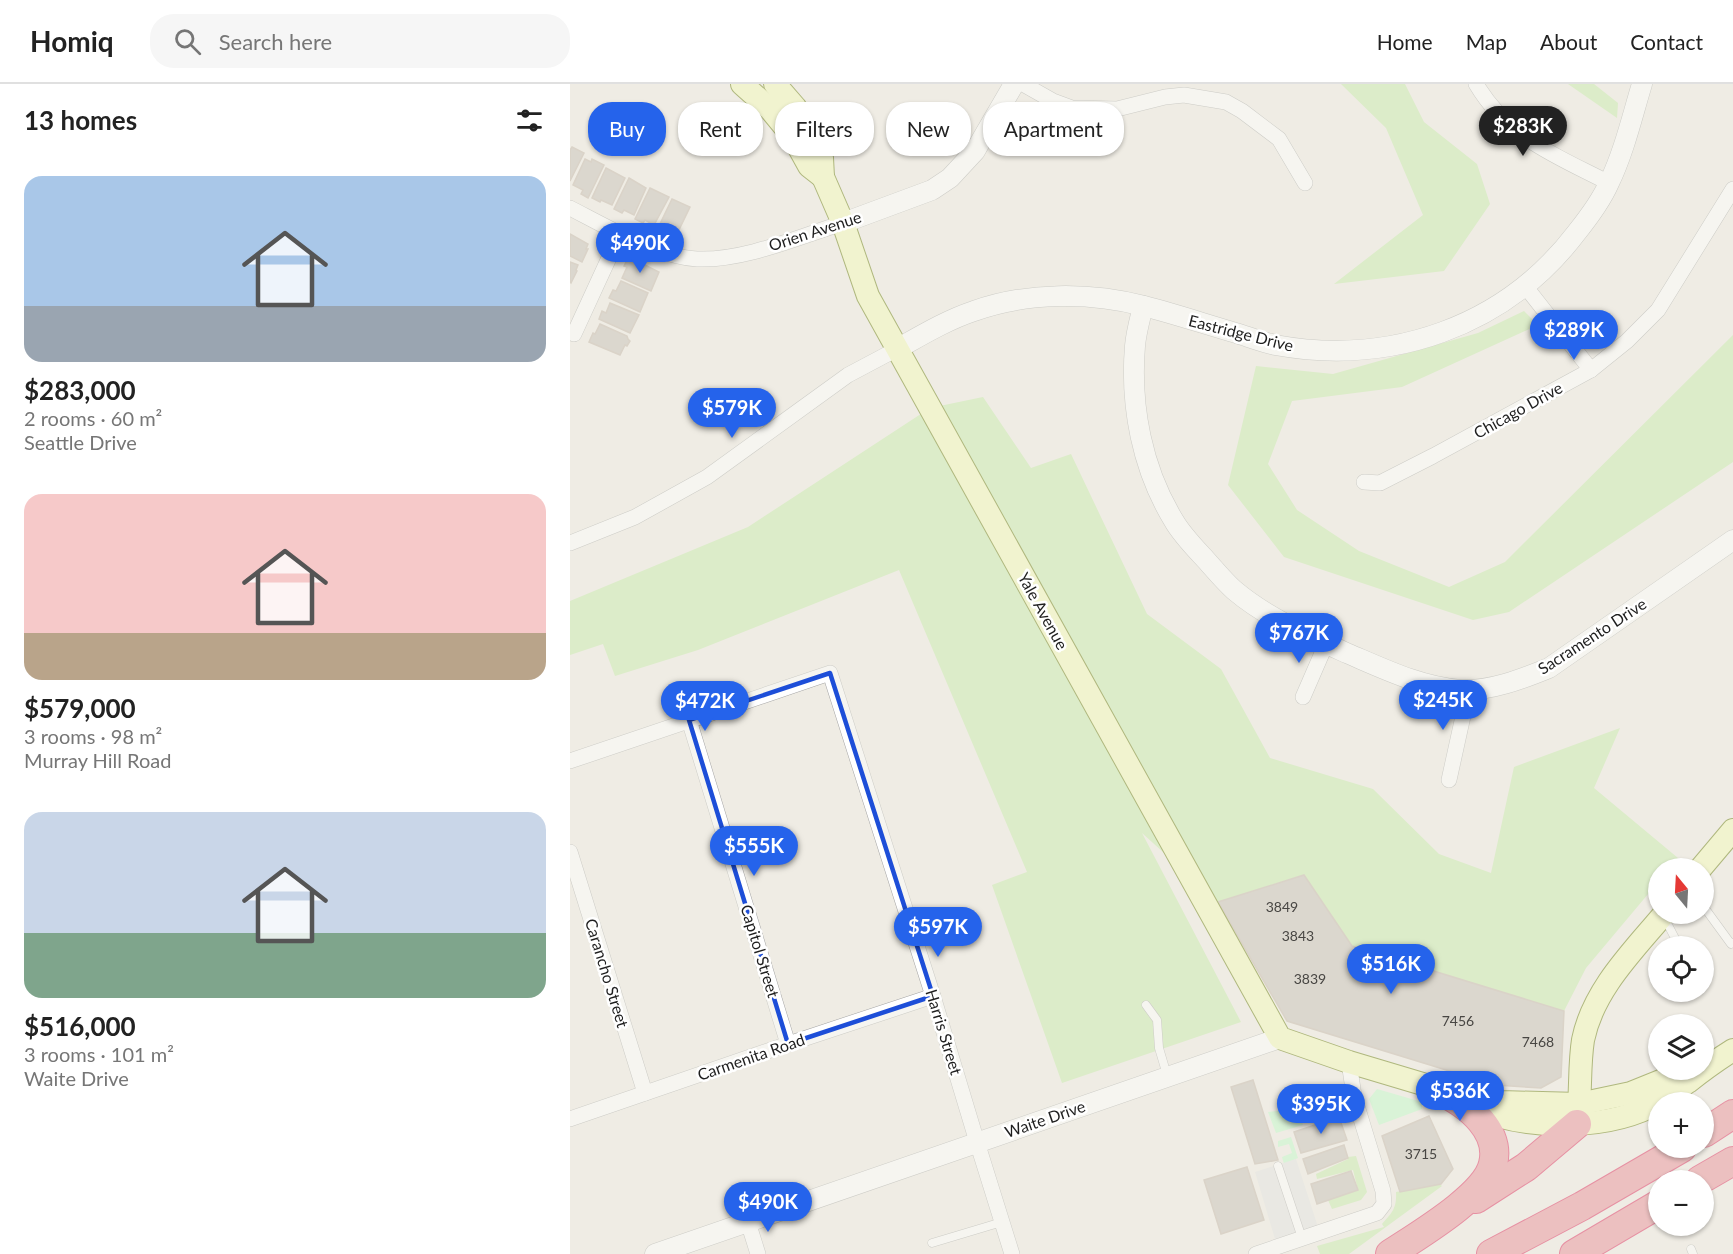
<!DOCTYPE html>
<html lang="en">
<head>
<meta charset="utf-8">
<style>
  :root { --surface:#fff; --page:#f6f6f6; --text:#222; --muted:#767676; --line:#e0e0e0; --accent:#2563eb }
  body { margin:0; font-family:Lato,sans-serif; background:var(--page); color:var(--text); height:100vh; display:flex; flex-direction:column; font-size:22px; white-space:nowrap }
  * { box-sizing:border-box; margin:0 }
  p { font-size:20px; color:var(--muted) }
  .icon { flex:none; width:33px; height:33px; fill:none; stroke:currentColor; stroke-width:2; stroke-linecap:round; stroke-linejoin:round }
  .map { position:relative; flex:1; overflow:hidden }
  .sheet { display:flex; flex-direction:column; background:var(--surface); width:570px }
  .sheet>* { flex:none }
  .hud { position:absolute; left:18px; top:18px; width:570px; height:54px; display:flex; gap:12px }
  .needle { width:39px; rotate:342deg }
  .tools { position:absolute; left:1078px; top:774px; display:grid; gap:12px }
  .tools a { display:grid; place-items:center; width:66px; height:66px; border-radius:50%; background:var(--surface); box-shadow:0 2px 4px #0004; font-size:30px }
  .price { position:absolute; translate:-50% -51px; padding:0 14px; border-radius:21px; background:var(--accent); color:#fff; font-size:20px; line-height:39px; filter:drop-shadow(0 2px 3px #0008) }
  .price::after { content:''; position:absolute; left:50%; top:36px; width:18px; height:14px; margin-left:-9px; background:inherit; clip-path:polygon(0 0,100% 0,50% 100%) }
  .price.current { background:#222; color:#fff }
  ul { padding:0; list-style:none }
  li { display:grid; align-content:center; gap:12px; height:318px; padding:0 24px }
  li span { display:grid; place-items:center; height:186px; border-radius:18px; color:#555 }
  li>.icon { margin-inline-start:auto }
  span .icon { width:108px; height:108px; fill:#fffc; stroke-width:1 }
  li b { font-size:26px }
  h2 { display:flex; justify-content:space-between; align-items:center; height:72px; padding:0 24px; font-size:26px }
  .pill { padding:0 21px; border-radius:24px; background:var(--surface); box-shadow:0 2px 4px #0004; font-size:21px; line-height:54px }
  .pill.current { background:var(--accent); color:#fff }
  header { display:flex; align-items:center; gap:36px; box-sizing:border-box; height:84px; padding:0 30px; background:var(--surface); border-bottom:2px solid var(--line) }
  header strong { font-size:28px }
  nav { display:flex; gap:33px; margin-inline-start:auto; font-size:21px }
  .search { width:420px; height:54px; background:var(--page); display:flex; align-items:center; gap:15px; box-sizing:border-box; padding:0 21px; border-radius:24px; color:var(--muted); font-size:22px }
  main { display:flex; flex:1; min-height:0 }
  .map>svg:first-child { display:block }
  .grass { fill:#c5eaa8 }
  .park { fill:#bffac8 }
  .parking { fill:#e2e2e2 }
  .building { fill:#c4bcb3; stroke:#c1b3a6; stroke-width:1.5 }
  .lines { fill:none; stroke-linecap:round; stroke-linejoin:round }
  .service-casing { stroke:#a5a5a5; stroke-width:9 }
  .minor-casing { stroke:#a5a5a5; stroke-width:16 }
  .tertiary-casing { stroke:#a5a5a5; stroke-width:21 }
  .secondary-casing { stroke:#637703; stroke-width:24 }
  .motorway-casing { stroke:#dd2155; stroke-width:30 }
  .service { stroke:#fff; stroke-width:8 }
  .minor { stroke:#fff; stroke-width:15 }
  .tertiary { stroke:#fff; stroke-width:20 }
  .secondary { stroke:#f3fab6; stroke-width:22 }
  .motorway { stroke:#e88a95; stroke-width:28 }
  .marked { fill:none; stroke:#1d4ed8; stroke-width:4.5; stroke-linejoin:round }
  .labels { text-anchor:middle; stroke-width:5; stroke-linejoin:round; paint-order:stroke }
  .number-label { font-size:14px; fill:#484643 }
  .street-label { font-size:16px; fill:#1e1e1e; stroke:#fff }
</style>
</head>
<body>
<header>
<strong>Homiq</strong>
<div class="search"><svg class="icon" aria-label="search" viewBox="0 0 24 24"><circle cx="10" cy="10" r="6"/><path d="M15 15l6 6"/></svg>Search here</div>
<nav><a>Home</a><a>Map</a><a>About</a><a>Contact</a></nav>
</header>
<main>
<section class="sheet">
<h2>13 homes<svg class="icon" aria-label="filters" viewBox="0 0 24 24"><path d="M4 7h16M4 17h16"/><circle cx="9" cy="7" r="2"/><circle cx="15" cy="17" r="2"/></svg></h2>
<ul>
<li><span style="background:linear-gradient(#a9c7e8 70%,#9aa5b1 0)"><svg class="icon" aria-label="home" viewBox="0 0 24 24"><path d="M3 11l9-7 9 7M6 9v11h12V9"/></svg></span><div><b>$283,000</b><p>2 rooms · 60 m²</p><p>Seattle Drive</p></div></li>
<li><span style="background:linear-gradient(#f6c9c9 75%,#b9a48a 0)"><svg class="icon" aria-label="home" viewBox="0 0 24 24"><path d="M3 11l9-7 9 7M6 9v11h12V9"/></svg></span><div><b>$579,000</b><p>3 rooms · 98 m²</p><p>Murray Hill Road</p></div></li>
<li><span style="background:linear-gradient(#c9d6e8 65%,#7fa58c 0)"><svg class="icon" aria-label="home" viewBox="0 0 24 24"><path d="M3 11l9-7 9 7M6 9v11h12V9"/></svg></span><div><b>$516,000</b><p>3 rooms · 101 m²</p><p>Waite Drive</p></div></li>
</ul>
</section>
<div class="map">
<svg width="1163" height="1170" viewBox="0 0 1163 1170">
  <rect width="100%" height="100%" fill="#efece4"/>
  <g class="grass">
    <polygon points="771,0 835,0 854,38 907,80 920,120 874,187 764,200 853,131 816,44"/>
    <polygon points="998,0 1024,0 1048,19 1047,34"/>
    <polygon points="954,227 968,241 832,303 722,317 698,380 727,426 789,467 879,503 935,478 1163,251 1163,378 939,528 903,536 714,473 658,401 686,282 763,290 908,249"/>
    <polygon points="413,313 461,384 501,370 577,530 651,585 700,674 803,705 869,770 921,789 944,683 1050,644 1024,704 1108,774 1099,784 1089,784 1089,797 1016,884 994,927 782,862 733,791 648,818 572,749 671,938 492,999 422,801 457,788 329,486 128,566 45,592 33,560 0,571 0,517 178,443 360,324"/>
    <polygon points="786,1072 797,1108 791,1116 762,1125 758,1116 788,1106 783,1086 747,1095 746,1090 778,1075 778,1073"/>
    <path d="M869 1100 872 1102 779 1170H750L747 1162 814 1143 812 1140C822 1129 827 1124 826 1108Z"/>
  </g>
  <g class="park">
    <polygon points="807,1005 852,1018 852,1025 809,1041 799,1015"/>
    <polygon points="727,1025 733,1041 706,1049 698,1028"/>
    <polygon points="721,1053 728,1074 714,1080 712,1073 722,1069 719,1060 708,1063 708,1057"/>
  </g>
  <polygon class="parking" points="726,1075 748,1143 705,1155 685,1088"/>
  <g class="building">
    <polygon points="2,63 14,69 0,97 0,66"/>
    <polygon points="15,75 21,78 22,75 34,81 18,114 11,110 13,106 3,101"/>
    <polygon points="36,84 55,94 42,121 31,116 30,118 22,114"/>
    <polygon points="59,94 76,104 64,131 54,126 52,129 44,125"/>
    <polygon points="80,104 99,113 84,141 75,136 73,139 65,135"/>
    <polygon points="102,115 120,123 105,154 98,150 99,147 89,142"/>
    <polygon points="0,150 18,160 16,165 18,165 12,178 0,172"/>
    <polygon points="58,174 61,176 61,174 89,188 81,207 52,194 57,183 54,182"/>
    <polygon points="0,178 8,181 6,186 7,187 1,199 0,198"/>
    <polygon points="51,197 78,209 70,228 39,214 43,206 46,207"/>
    <polygon points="40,219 69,231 60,249 29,235 32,227 36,229"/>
    <polygon points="30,240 57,252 58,255 60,257 57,262 55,261 50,271 19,258 23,249 25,250"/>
    <polygon points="734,791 782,862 994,927 991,993 971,1004 925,1001 717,937 648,818"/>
    <polygon points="683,996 708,1076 685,1080 661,1003"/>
    <polygon points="859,1032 883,1085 871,1100 830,1108 812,1052"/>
    <polygon points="769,1033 777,1056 731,1069 724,1048"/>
    <polygon points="774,1061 778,1074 738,1090 733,1075"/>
    <polygon points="677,1083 694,1136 651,1150 634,1096"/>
    <polygon points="781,1087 788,1106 747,1120 741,1100"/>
  </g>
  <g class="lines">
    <g class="service-casing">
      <g id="service">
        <polyline points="1134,823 1161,860 1163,859"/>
        <polyline points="1095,835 1109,862"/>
        <polyline points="576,921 587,936 589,964 597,991"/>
        <polyline points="708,1082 732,1154"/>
        <polyline points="362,1159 432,1138"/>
        <polyline points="1121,1165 1123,1170"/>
      </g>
    </g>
    <g class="minor-casing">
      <g id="minor">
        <polyline points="453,0 483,17 502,24 547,25 595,13 614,11 656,18 672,27 709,55 735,99"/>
        <path d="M906 0C939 55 985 71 1039 99"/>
        <path d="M0 124C35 142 88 173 127 175 174 177 228 153 273 139"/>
        <polyline points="955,202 1021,286"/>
        <polyline points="4,250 50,150"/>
        <polyline points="794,398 810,399 863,372 1021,286 1057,257 1088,226 1163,105"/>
        <polyline points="0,459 65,433 137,393 278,291 327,265"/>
        <polyline points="733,613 756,560"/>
        <polyline points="119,636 218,960"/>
        <polyline points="0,677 260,589 363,912 407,1058 442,1170"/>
        <polyline points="879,696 899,605"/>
        <polyline points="0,768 75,1009"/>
        <polyline points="0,1035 218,960 363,912"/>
        <polyline points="178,1138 188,1170"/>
        <polyline points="686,1170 807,1129 814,1120 813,1107 784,1012 779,978"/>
      </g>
    </g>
    <g class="tertiary-casing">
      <g id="tertiary">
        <polyline points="273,139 362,106 380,94 405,67 444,0"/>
        <path d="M573 222C570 235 566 249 565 262 560 322 572 385 604 437 612 451 625 464 636 476 645 486 654 497 664 506 697 534 739 552 779 570 814 585 851 603 891 606 921 607 952 595 979 584L1163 456"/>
        <path d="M327 265C352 251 377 236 404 227 457 208 520 208 574 222 605 230 635 240 666 249 679 253 692 258 705 261 821 282 935 243 1007 148 1019 133 1031 117 1039 99 1054 68 1062 33 1072 0"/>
        <polyline points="85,1170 710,954"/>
      </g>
    </g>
    <g class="secondary-casing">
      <g id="secondary">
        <polyline points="172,0 200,25 223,53 239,82 253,93"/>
        <polyline points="205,0 225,23 245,53 252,74 253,93 273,139 298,212 710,954 779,978 866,1004 931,1018 1009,1020 1061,1009 1118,986"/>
        <polyline points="1131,784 1163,746"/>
        <path d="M905 1023C952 1046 1032 1046 1080 1023 1093 1017 1105 1007 1118 998 1132 987 1147 976 1163 966"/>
        <path d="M1008 1033C1011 1008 1009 981 1013 956 1023 906 1063 867 1094 830"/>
      </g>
    </g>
    <g class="motorway-casing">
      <g id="motorway">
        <polyline points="1134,1049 1163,1030"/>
        <polyline points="1130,1096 1163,1077"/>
        <polyline points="906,1115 956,1083 1007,1040"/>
        <path d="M820 1170C847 1152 916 1112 923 1080 927 1064 921 1049 911 1037 899 1022 882 1013 866 1004"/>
        <polyline points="921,1170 1012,1122 1112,1064"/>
        <polyline points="1004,1170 1089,1120"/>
      </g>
    </g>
    <use href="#service" class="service"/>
    <use href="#minor" class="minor"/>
    <use href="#tertiary" class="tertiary"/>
    <use href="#secondary" class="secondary"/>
    <use href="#motorway" class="motorway"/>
  </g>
  <path d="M0 0H1163V1170H0ZM260 589 363 912 218 960 119 636Z" fill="#efece4" fill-opacity=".55" fill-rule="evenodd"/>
  <path class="marked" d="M260 589 363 912 218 960 119 636Z"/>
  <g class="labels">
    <g class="number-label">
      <text x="712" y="828">3849</text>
      <text x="728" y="857">3843</text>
      <text x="740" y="900">3839</text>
      <text x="888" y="942">7456</text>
      <text x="968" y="963">7468</text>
      <text x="851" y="1075">3715</text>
    </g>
    <g class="street-label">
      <text transform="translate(245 147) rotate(-18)" y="6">Orien Avenue</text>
      <text transform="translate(671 249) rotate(14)" y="6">Eastridge Drive</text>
      <text transform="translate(948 326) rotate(-29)" y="6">Chicago Drive</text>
      <text transform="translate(473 527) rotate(61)" y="6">Yale Avenue</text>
      <text transform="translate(1022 552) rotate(-33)" y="6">Sacramento Drive</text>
      <text transform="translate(190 867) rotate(73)" y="6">Capitol Street</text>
      <text transform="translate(37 889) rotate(73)" y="6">Carancho Street</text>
      <text transform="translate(374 948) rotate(73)" y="6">Harris Street</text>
      <text transform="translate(181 973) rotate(-19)" y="6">Carmenita Road</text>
      <text transform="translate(475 1035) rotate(-19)" y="6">Waite Drive</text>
    </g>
  </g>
</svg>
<div class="tools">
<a><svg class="needle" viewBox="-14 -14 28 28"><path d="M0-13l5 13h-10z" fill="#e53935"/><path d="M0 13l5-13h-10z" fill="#767676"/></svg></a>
<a><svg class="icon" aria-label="locate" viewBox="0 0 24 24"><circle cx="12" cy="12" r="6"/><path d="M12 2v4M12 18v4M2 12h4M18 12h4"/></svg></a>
<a><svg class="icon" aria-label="layers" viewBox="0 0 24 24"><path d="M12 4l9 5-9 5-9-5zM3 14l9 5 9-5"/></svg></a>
<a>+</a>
<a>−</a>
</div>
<b class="price current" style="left:953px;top:73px">$283K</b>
<b class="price" style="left:70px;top:190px">$490K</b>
<b class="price" style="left:1004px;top:277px">$289K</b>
<b class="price" style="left:162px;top:355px">$579K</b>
<b class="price" style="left:729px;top:580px">$767K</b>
<b class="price" style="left:873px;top:647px">$245K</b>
<b class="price" style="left:135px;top:648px">$472K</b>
<b class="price" style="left:184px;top:793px">$555K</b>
<b class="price" style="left:368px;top:874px">$597K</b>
<b class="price" style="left:821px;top:911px">$516K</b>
<b class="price" style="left:890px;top:1038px">$536K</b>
<b class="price" style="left:751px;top:1051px">$395K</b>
<b class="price" style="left:198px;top:1149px">$490K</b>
<div class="hud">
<a class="pill current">Buy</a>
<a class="pill">Rent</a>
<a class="pill">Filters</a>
<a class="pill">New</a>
<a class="pill">Apartment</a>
</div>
</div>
</main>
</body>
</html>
